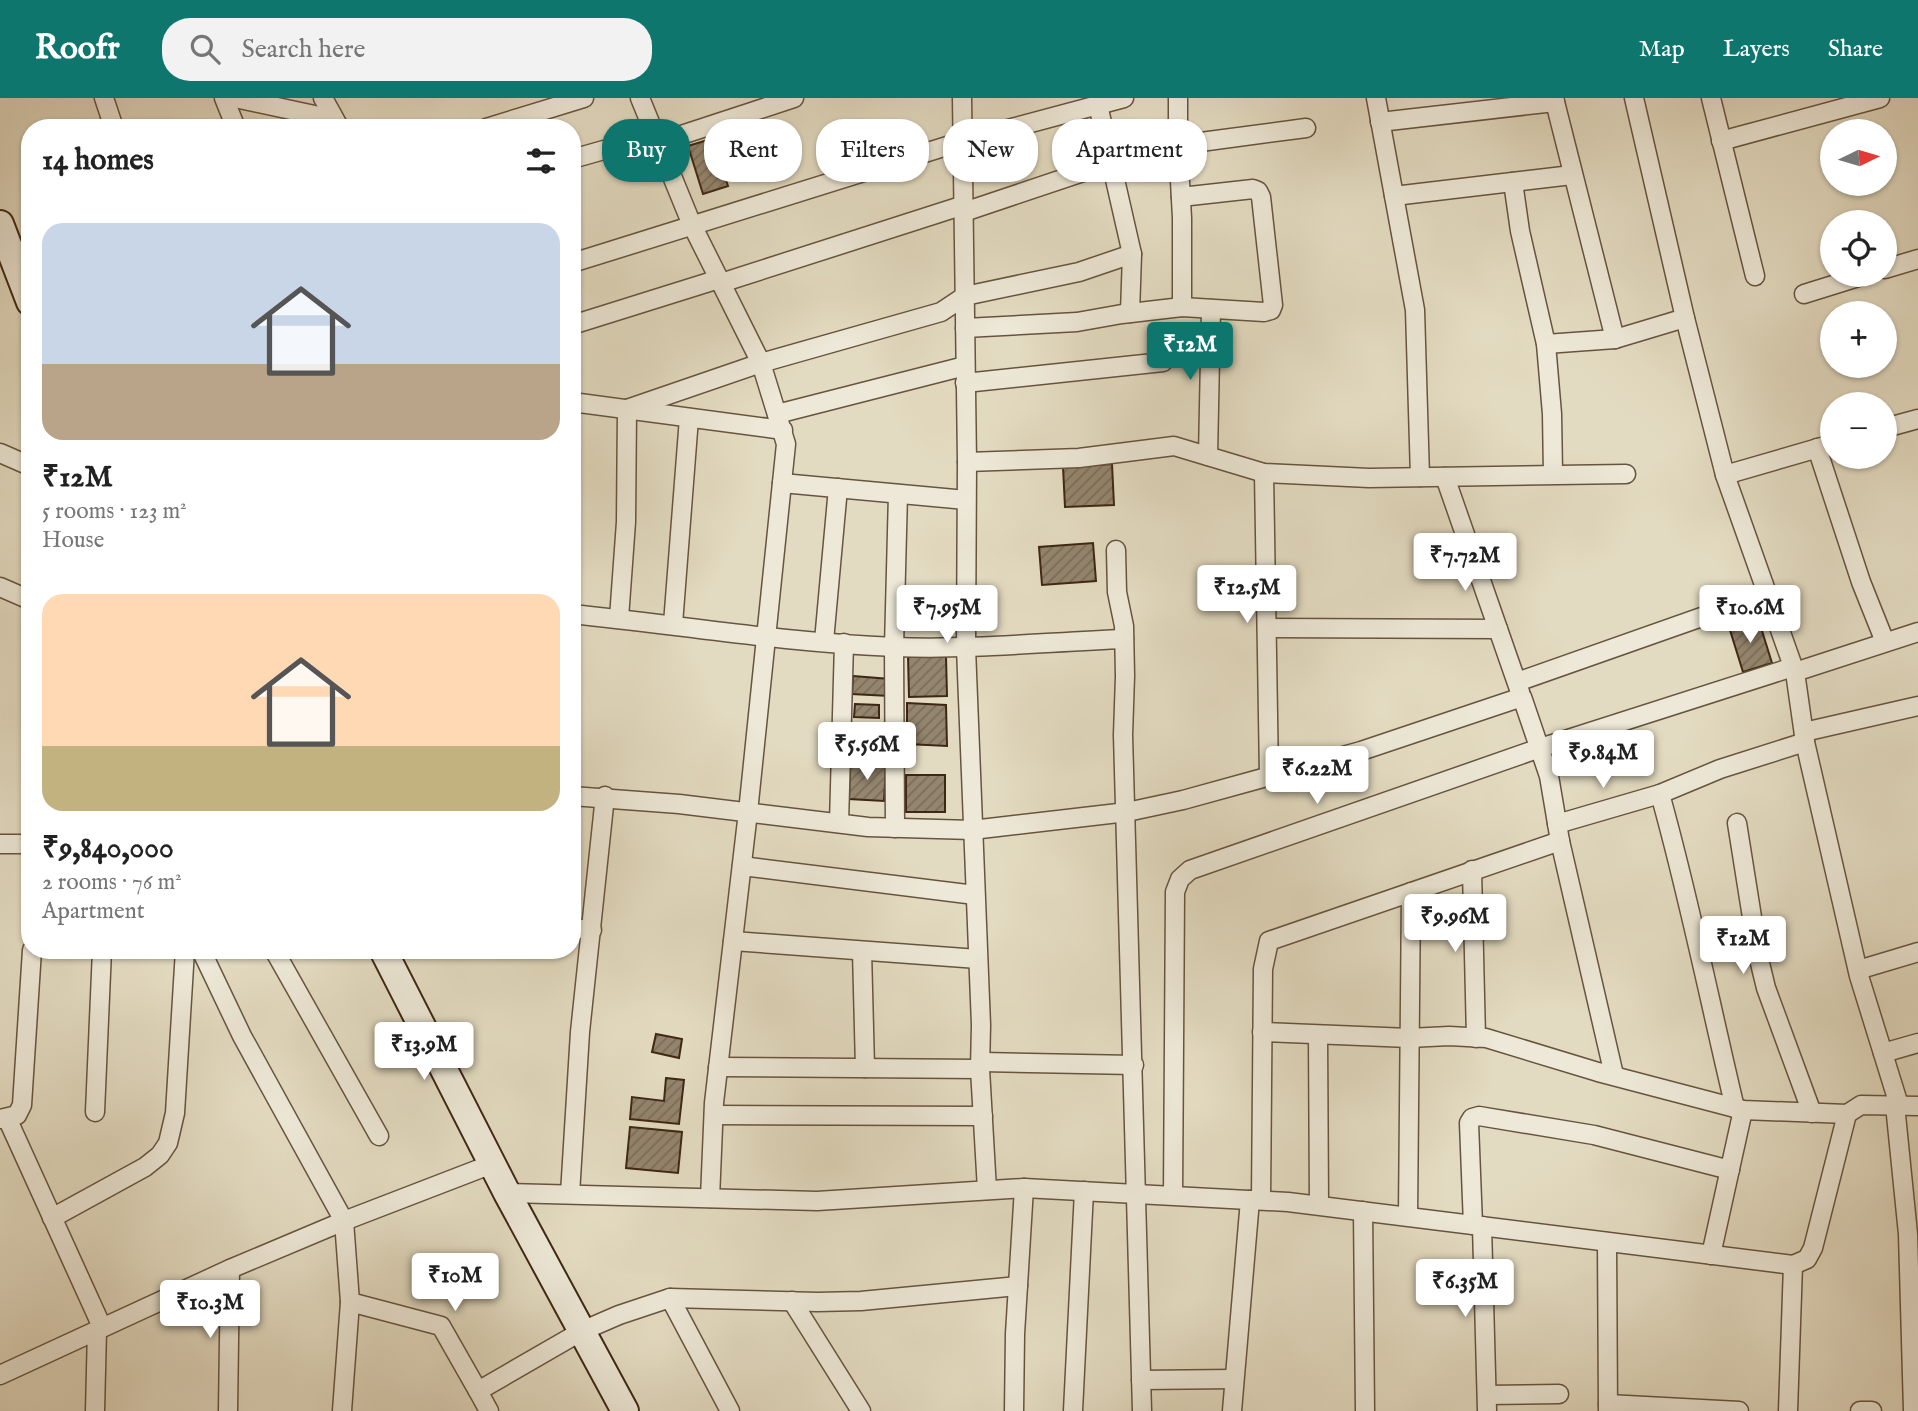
<!DOCTYPE html>
<html lang="en">
<head>
<meta charset="utf-8">
<style>
  :root { --surface:#fff; --page:#f2f2f2; --text:#222; --muted:#767676; --accent:#0f766e }
  body { margin:0; font-family:"IM FELL English",serif; background:var(--page); color:var(--text); height:100vh; display:flex; flex-direction:column; font-size:26px; white-space:nowrap }
  * { box-sizing:border-box; margin:0 }
  p { font-size:23px; color:var(--muted) }
  .icon { flex:none; width:38px; height:38px; fill:none; stroke:currentColor; stroke-width:2; stroke-linecap:round; stroke-linejoin:round }
  .map { position:relative; flex:1; overflow:hidden }
  .drawer { position:absolute; left:21px; top:21px; width:560px; height:840px; display:flex; flex-direction:column; background:var(--surface); border-radius:28px; box-shadow:0 2px 5px #0004 }
  .drawer>* { flex:none }
  .banner { position:absolute; left:602px; top:21px; width:665px; height:63px; display:flex; gap:14px }
  .needle { width:46px; rotate:85deg }
  .buttons { position:absolute; left:1820px; top:21px; display:grid; gap:14px }
  .buttons a { display:grid; place-items:center; width:77px; height:77px; border-radius:50%; background:var(--surface); box-shadow:0 2px 5px #0004; font-size:35px }
  .price { position:absolute; translate:-50% -60px; padding:0 16px; border-radius:7px; background:#fff; color:#222; font-size:23px; line-height:46px; filter:drop-shadow(0 2px 4px #0008) }
  .price::after { content:''; position:absolute; left:50%; top:42px; width:21px; height:16px; margin-left:-10px; background:inherit; clip-path:polygon(0 0,100% 0,50% 100%) }
  .price.active { background:var(--accent); color:#fff }
  ul { padding:0; list-style:none }
  li { display:grid; align-content:center; gap:14px; height:371px; padding:0 21px }
  li span { display:grid; place-items:center; height:217px; border-radius:21px; color:#555 }
  li>.icon { margin-inline-start:auto }
  span .icon { width:126px; height:126px; fill:#fffc; stroke-width:1 }
  li b { font-size:30px }
  h2 { display:flex; justify-content:space-between; align-items:center; height:84px; padding:0 21px; font-size:30px }
  .tag { padding:0 24px; border-radius:28px; background:var(--surface); box-shadow:0 2px 5px #0004; font-size:24px; line-height:63px }
  .tag.active { background:var(--accent); color:#fff }
  header { display:flex; align-items:center; gap:42px; box-sizing:border-box; height:98px; padding:0 35px; background:var(--accent); color:#fff }
  header strong { font-size:33px }
  nav { display:flex; gap:38px; margin-inline-start:auto; font-size:24px }
  .search { width:490px; height:63px; background:var(--page); display:flex; align-items:center; gap:18px; box-sizing:border-box; padding:0 24px; border-radius:28px; color:var(--muted); font-size:26px }
  .map>svg:first-child { display:block }
  .building { fill:url(#building-hatch); stroke:#3e2714; stroke-width:2 }
  .lines { fill:none; stroke-linecap:round; stroke-linejoin:round }
  .street-casing { stroke:#67543f; stroke-width:21 }
  .secondary-casing { stroke:#3e2714; stroke-width:30 }
  .street { stroke:#ede8d7; stroke-width:18 }
  .secondary { stroke:#ede8d7; stroke-width:26 }
</style>
</head>
<body>
<header>
<strong>Roofr</strong>
<div class="search"><svg class="icon" aria-label="search" viewBox="0 0 24 24"><circle cx="10" cy="10" r="6"/><path d="M15 15l6 6"/></svg>Search here</div>
<nav><a>Map</a><a>Layers</a><a>Share</a></nav>
</header>
<div class="map">
<svg width="1918" height="1313" viewBox="0 0 1918 1313">
  <defs>
    <pattern id="building-hatch" width="6" height="6" patternUnits="userSpaceOnUse" patternTransform="scale(1.75)"><rect width="6" height="6" fill="#94856e"/><path d="M-1 1l2-2M0 6l6-6M5 7l2-2" fill="none" stroke="#7a6d59"/></pattern>
  </defs>
  <rect width="100%" height="100%" fill="#e3dbc1"/>
  <filter id="stains"><feTurbulence type="fractalNoise" baseFrequency=".00286" numOctaves="4"/><feColorMatrix values="0 0 0 0 .2 0 0 0 0 .09 0 0 0 0 .02 0 0 0 .5 -.17"/></filter>
  <radialGradient id="worn" r=".72"><stop offset=".6" stop-color="#630" stop-opacity="0"/><stop offset="1" stop-color="#630" stop-opacity=".3"/></radialGradient>
  <g class="building">
    <polygon points="747,30 762,77 745,83 738,60 721,66 728,88 703,96 688,48"/>
    <polygon points="1112,366 1114,407 1065,409 1063,369"/>
    <polygon points="1093,445 1096,483 1042,487 1039,449"/>
    <polygon points="1758,520 1772,565 1743,574 1729,529"/>
    <polygon points="908,558 946,558 947,598 909,599"/>
    <polygon points="853,578 890,581 889,598 852,596"/>
    <polygon points="907,605 946,607 947,648 907,646"/>
    <polygon points="855,606 879,607 879,620 854,619"/>
    <polygon points="850,665 886,667 884,703 849,701"/>
    <rect x="906" y="677" width="39" height="37"/>
    <polygon points="656,936 682,941 679,960 652,954"/>
    <polygon points="666,980 684,982 679,1026 630,1021 632,999 664,1003"/>
    <polygon points="630,1029 682,1034 678,1075 626,1070"/>
  </g>
  <g class="lines">
    <g class="street-casing">
      <g id="street">
        <polyline points="104,0 114,30"/>
        <polyline points="224,0 236,30"/>
        <polyline points="235,0 333,21"/>
        <polyline points="323,0 338,27"/>
        <polyline points="640,0 692,127 761,265 786,346 748,714 714,1005 710,1100"/>
        <polyline points="962,0 967,364 966,550 981,927 980,971 987,1092"/>
        <polyline points="1178,0 1178,47 1182,120 1182,209"/>
        <polyline points="1376,0 1415,212 1420,379"/>
        <polyline points="1554,0 1615,241"/>
        <polyline points="1634,0 1685,220 1725,377 1795,574 1805,644 1859,878 1899,1007"/>
        <polyline points="1711,0 1755,178"/>
        <polyline points="1098,7 1132,156 1130,215"/>
        <polyline points="1380,24 1555,4"/>
        <polyline points="486,30 584,0"/>
        <polyline points="1721,43 1880,0"/>
        <polyline points="660,44 794,0"/>
        <polyline points="1178,47 1306,30"/>
        <polyline points="572,61 657,37"/>
        <polyline points="1513,84 1520,133 1546,246 1552,316 1553,375"/>
        <polyline points="1394,98 1572,77"/>
        <polyline points="964,114 1110,65"/>
        <polyline points="572,165 963,43 1124,0"/>
        <polyline points="1885,171 1918,161"/>
        <polyline points="721,185 964,107"/>
        <polyline points="1804,196 1865,177"/>
        <polyline points="572,227 719,181"/>
        <polyline points="965,230 1077,224 1122,216 1182,209 1264,214 1271,212 1273,207 1261,99 1258,93 1253,91 1181,99"/>
        <polyline points="1546,246 1615,241 1685,220"/>
        <polyline points="965,285 1163,264"/>
        <polyline points="572,304 783,332"/>
        <polyline points="777,316 965,268"/>
        <polyline points="1885,330 1918,321"/>
        <polyline points="1817,350 1861,484 1885,544"/>
        <polyline points="0,355 30,368"/>
        <polyline points="1208,358 1211,211"/>
        <polyline points="967,364 1079,360 1174,348 1264,375 1369,380 1626,376"/>
        <polyline points="1264,375 1269,678"/>
        <polyline points="1725,377 1832,346"/>
        <polyline points="1445,379 1520,594"/>
        <polyline points="782,385 966,402"/>
        <polyline points="1116,452 1117,494 1124,528 1125,578 1123,637 1142,1313"/>
        <polyline points="0,489 30,502"/>
        <path d="M572 516C679 527 787 545 895 549 971 552 1047 544 1124 541"/>
        <polyline points="619,520 626,424 627,311 761,265 941,214 965,198 1079,174 1132,156"/>
        <polyline points="673,526 689,320"/>
        <polyline points="1267,530 1498,531"/>
        <polyline points="824,543 838,390"/>
        <polyline points="1795,574 1918,534"/>
        <polyline points="1517,584 1767,496"/>
        <polyline points="1804,634 1918,608"/>
        <polyline points="572,698 679,706 868,729 972,732 1127,714 1183,702 1361,653 1522,599 1549,678 1560,743 1614,977"/>
        <polyline points="839,725 844,545"/>
        <polyline points="1737,725 1758,857 1766,890 1812,1015"/>
        <polyline points="1557,726 1660,696"/>
        <polyline points="895,730 894,549 898,396"/>
        <polyline points="0,746 30,746"/>
        <polyline points="742,768 975,797"/>
        <polyline points="1472,772 1476,940"/>
        <polyline points="572,830 592,832"/>
        <polyline points="733,843 978,861"/>
        <polyline points="201,852 242,938 344,1123 350,1204 441,1228 478,1293 582,1233 619,1217 670,1200 730,1313"/>
        <polyline points="274,852 379,1038"/>
        <polyline points="862,853 865,970"/>
        <polyline points="1858,872 1918,854"/>
        <polyline points="1262,934 1409,940 1449,938 1486,940 1598,974 1743,1012 1847,1016 1861,1007 1918,1008"/>
        <polyline points="1318,937 1319,1107"/>
        <polyline points="1883,955 1918,945"/>
        <polyline points="982,964 1134,967"/>
        <polyline points="718,969 980,971"/>
        <polyline points="1895,1007 1908,1136 1913,1313"/>
        <path d="M1735 1010C1710 905 1689 799 1660 696L1720 671 1805 644"/>
        <polyline points="95,1014 102,852"/>
        <polyline points="714,1017 983,1018"/>
        <polyline points="7,1020 102,1229"/>
        <polyline points="0,1021 17,1017 22,1007 32,852"/>
        <polyline points="507,1095 817,1103 1024,1090 1288,1104 1793,1167 1807,1161 1813,1150 1847,1016"/>
        <polyline points="570,1096 580,934 605,698"/>
        <polyline points="1173,1097 1175,794 1180,781 1190,772 1540,650 1793,569"/>
        <polyline points="1261,1102 1263,871 1269,843 1560,743"/>
        <polyline points="1363,1113 1365,1313"/>
        <polyline points="1408,1118 1411,794"/>
        <polyline points="52,1120 145,1069 160,1057 168,1045 175,1015 185,852"/>
        <polyline points="1473,1127 1469,1025 1472,1020 1479,1018 1594,1037 1730,1072"/>
        <polyline points="1482,1128 1487,1313"/>
        <polyline points="1607,1144 1608,1313"/>
        <polyline points="1711,1157 1743,1012"/>
        <polyline points="670,1200 817,1204 861,1203 1018,1188"/>
        <polyline points="792,1203 861,1313"/>
        <polyline points="0,1277 230,1171 344,1123 492,1066"/>
        <polyline points="1141,1282 1234,1281"/>
        <polyline points="478,1293 489,1313"/>
        <polyline points="1487,1297 1559,1296"/>
        <polyline points="1608,1306 1739,1313"/>
        <polyline points="95,1313 97,1232"/>
        <polyline points="228,1313 230,1171"/>
        <polyline points="342,1313 350,1204"/>
        <polyline points="1014,1313 1015,1236 1024,1090"/>
        <polyline points="1073,1313 1084,1093"/>
        <polyline points="1232,1313 1250,1102"/>
        <polyline points="1788,1313 1793,1167"/>
        <polyline points="1860,1313 1872,1313"/>
      </g>
    </g>
    <g class="secondary-casing">
      <g id="secondary">
        <polyline points="0,126 30,204"/>
        <polyline points="383,852 507,1095 625,1313"/>
      </g>
    </g>
    <use href="#street" class="street"/>
    <use href="#secondary" class="secondary"/>
  </g>
  <rect width="100%" height="100%" filter="url(#stains)"/>
  <rect width="100%" height="100%" fill="url(#worn)"/>
</svg>
<div class="buttons">
<a><svg class="needle" viewBox="-14 -14 28 28"><path d="M0-13l5 13h-10z" fill="#e53935"/><path d="M0 13l5-13h-10z" fill="#767676"/></svg></a>
<a><svg class="icon" aria-label="locate" viewBox="0 0 24 24"><circle cx="12" cy="12" r="6"/><path d="M12 2v4M12 18v4M2 12h4M18 12h4"/></svg></a>
<a>+</a>
<a>−</a>
</div>
<b class="price active" style="left:1190px;top:284px">₹12M</b>
<b class="price" style="left:1465px;top:495px">₹7.72M</b>
<b class="price" style="left:1247px;top:527px">₹12.5M</b>
<b class="price" style="left:947px;top:547px">₹7.95M</b>
<b class="price" style="left:1750px;top:547px">₹10.6M</b>
<b class="price" style="left:867px;top:684px">₹5.56M</b>
<b class="price" style="left:1603px;top:692px">₹9.84M</b>
<b class="price" style="left:1317px;top:708px">₹6.22M</b>
<b class="price" style="left:1455px;top:856px">₹9.96M</b>
<b class="price" style="left:1743px;top:878px">₹12M</b>
<b class="price" style="left:424px;top:984px">₹13.9M</b>
<b class="price" style="left:455px;top:1215px">₹10M</b>
<b class="price" style="left:1465px;top:1221px">₹6.35M</b>
<b class="price" style="left:210px;top:1242px">₹10.3M</b>
<div class="banner">
<a class="tag active">Buy</a>
<a class="tag">Rent</a>
<a class="tag">Filters</a>
<a class="tag">New</a>
<a class="tag">Apartment</a>
</div>
<section class="drawer">
<h2>14 homes<svg class="icon" aria-label="filters" viewBox="0 0 24 24"><path d="M4 7h16M4 17h16"/><circle cx="9" cy="7" r="2"/><circle cx="15" cy="17" r="2"/></svg></h2>
<ul>
<li><span style="background:linear-gradient(#c9d6e8 65%,#b9a48a 0)"><svg class="icon" aria-label="home" viewBox="0 0 24 24"><path d="M3 11l9-7 9 7M6 9v11h12V9"/></svg></span><div><b>₹12M</b><p>5 rooms · 123 m²</p><p>House</p></div></li>
<li><span style="background:linear-gradient(#ffd9b3 70%,#c2b280 0)"><svg class="icon" aria-label="home" viewBox="0 0 24 24"><path d="M3 11l9-7 9 7M6 9v11h12V9"/></svg></span><div><b>₹9,840,000</b><p>2 rooms · 76 m²</p><p>Apartment</p></div></li>
</ul>
</section>
</div>
</body>
</html>
